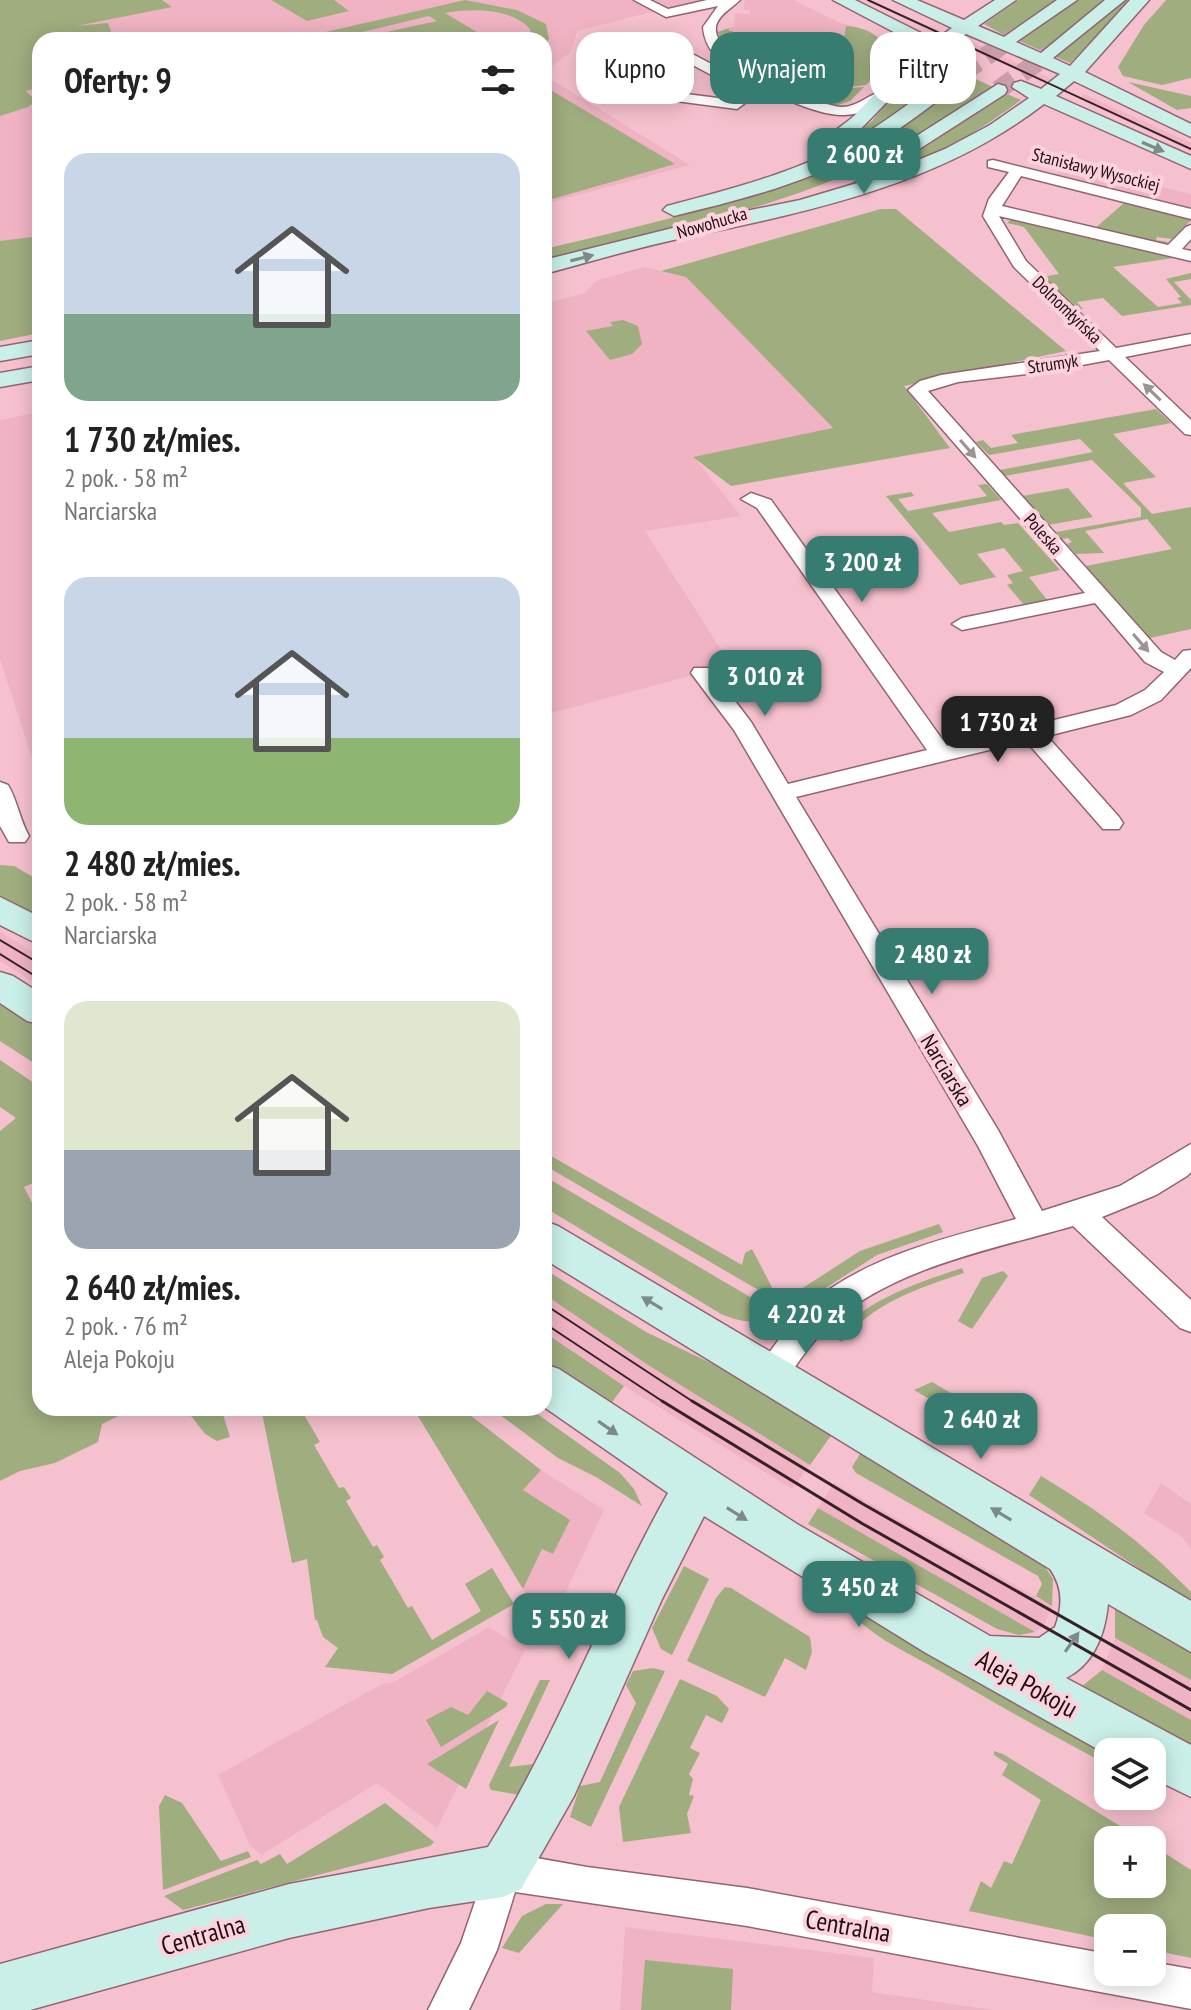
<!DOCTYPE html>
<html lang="pl">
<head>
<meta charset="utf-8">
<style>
  :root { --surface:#fff; --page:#f2f2f2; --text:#222; --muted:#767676; --accent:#377c71 }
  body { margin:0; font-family:"PT Sans Narrow",sans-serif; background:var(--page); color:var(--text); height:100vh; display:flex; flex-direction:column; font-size:30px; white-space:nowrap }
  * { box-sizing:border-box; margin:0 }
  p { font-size:26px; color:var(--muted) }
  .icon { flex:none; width:44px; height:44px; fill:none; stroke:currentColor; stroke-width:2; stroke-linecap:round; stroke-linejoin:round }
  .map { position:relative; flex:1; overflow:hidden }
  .side { position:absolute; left:32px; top:32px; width:520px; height:1384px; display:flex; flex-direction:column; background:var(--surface); border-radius:24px; box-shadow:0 4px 20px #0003 }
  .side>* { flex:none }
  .banner { position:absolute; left:576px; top:32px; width:494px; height:72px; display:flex; gap:16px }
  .tools { position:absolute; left:1094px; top:1738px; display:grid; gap:16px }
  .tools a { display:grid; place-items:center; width:72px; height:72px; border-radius:16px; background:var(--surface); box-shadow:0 4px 20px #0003; font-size:40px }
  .price { position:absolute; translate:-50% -68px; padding:0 18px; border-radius:16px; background:var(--accent); color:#fff; font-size:26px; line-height:52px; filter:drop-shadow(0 2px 4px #0008) }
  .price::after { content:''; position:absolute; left:50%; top:48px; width:24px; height:18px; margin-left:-12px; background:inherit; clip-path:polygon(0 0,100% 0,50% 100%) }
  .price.current { background:#222; color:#fff }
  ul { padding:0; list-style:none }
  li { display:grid; align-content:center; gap:16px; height:424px; padding:0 32px }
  li span { display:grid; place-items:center; height:248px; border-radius:24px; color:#555 }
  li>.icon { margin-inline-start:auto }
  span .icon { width:144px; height:144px; fill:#fffc; stroke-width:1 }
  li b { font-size:34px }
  h2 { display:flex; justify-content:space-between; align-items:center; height:96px; padding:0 32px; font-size:34px }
  .pill { padding:0 28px; border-radius:24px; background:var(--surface); box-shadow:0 4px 20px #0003; font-size:28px; line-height:72px }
  .pill.current { background:var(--accent); color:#fff }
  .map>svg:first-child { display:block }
  .built { fill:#f0b3c3 }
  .green { fill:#9fad7f }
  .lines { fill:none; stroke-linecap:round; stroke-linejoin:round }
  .secondary-tunnel { stroke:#cb9da9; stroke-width:19; stroke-dasharray:19 10; stroke-linecap:butt }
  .street-casing { stroke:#926470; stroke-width:3 }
  .secondary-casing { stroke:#926470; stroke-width:3 }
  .street { fill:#fff; fill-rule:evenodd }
  .secondary { fill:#caefe9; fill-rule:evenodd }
  .tram-far1 { stroke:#362126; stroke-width:2 }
  .tram { stroke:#362126; stroke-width:3 }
  .oneway { fill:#7e8a89 }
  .oneway2 { fill:#9b9395 }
  .labels { text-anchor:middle; stroke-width:8; stroke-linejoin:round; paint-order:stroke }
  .far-street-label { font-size:18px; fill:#200e13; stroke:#fdd2dc }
  .street-label { font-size:22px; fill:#200e13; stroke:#fdd2dc }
  .near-street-label { font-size:26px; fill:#200e13; stroke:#fdd2dc }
</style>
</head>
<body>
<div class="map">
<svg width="1191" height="2010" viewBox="0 0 1191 2010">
  <rect width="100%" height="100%" fill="#f6c1ce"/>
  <g class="built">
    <polygon points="0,0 699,0 577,31 571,52 544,72 544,40 40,40 40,243 0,248"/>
    <polygon points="745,0 793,0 843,24 858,27 846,26 842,49 729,43 729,28 734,26 735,13 750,14 750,10 743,10"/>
    <polygon points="964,39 1052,79 1042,82 956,42"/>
    <polygon points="544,75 690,165 544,204"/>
    <polygon points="1084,94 1191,143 1191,151 1079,99"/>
    <polygon points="1067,164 1191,194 1191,211 1054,176"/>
    <polygon points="644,267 686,277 833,429 694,457 741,516 645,531 731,665 544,715 544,304 585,293 596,281"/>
    <polygon points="40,412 40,783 0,659 0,420"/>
    <polygon points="0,932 40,956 40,986 0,961"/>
    <polygon points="544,1293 810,1465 792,1489 624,1386 544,1331"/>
    <polygon points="541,1470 604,1510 550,1626 523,1589 542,1549 553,1554 523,1490"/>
    <polygon points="834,1483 1052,1606 1044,1625 1035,1632 818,1508"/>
    <polygon points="1161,1483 1191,1504 1191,1549 1181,1536 1144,1513"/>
    <polygon points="489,1627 525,1650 437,1828 377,1783 261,1855 250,1845 218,1775 382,1684 394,1682"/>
    <polygon points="1115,1638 1191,1680 1191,1720 1102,1670"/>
    <polygon points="625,1927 874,1958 872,1992 993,2010 620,2010"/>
  </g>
  <g class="green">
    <polygon points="0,0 162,0 172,7 76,26 108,23 114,40 40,40 40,87 26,91 36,101 28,107 0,116"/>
    <polygon points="271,0 334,0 349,11 307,21"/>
    <path d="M465 0 517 10 546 24 549 39 544 45V40H510L531 35 530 29C512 8 470 8 445 13L490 40H350L437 21 429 16 329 40H291Z"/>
    <polygon points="1019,0 1058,0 1004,35 984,24"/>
    <polygon points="1077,0 1107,0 1042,51 1017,40"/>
    <polygon points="1125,0 1131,0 1070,63 1054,56"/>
    <polygon points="1166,0 1191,0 1191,78 1162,85 1123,76 1118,67 1144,25"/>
    <path d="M846 26C862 27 879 33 886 48L883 50 886 64 866 85C846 87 823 92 803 90 771 87 727 63 718 32L729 28V31H733L730 43 842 49Z"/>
    <polygon points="934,59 955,69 855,142 801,167 742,186 807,162 857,133 872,121 899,87"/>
    <path d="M967 75 993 87C954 113 915 141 873 162 771 212 654 233 544 261V249C651 224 770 197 869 147 905 128 935 101 967 75Z"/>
    <polygon points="1128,82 1191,96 1191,108 1177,110"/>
    <polygon points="544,86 675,164 552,199 544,194"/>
    <polygon points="864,87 850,101 832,107 786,88 803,92"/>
    <path d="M1005 93 1021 100C969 138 909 175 845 186L927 146Z"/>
    <polygon points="1124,203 1191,220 1172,239 1157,237 1156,240 1168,242 1165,245 1093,230"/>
    <polygon points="881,209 896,209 1066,351 904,386 950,448 731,486 693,457 833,428 686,277 661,271"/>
    <polygon points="1014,216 1169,254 1173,258 1113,267 1158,307 1182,303 1177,298 1181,297 1166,279 1191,273 1191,279 1174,282 1191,300 1191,305 1122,316 1103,298 1077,302 1083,309 1076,310 1042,277 1059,274 1024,227 1007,223"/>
    <polygon points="40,236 40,333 0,341 0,241"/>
    <polygon points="623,320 638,326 642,344 632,354 610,360 586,331 613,326 610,322"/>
    <polygon points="1156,409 1171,423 1113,434 1156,477 1123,483 1152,514 1191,507 1191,629 1150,638 1086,566 1172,549 1147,519 1085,531 1104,553 1076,554 1067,544 1072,542 1068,538 1062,539 1056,532 1141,517 1141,508 1092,460 1005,476 1000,470 1093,452 1080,439 989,455 976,442 983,440 991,448 1018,443 1011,435"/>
    <polygon points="987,484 1001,500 932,513 949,532 1001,522 1004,525 1018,523 1060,570 1029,577 1048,601 1025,606 1007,585 1013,583 1007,575 1023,571 1004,548 977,554 996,577 960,585 886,496 911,492 914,496 898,499 908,511 987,496 978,485"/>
    <polygon points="1068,488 1093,517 1048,525 1022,496"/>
    <polygon points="0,865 14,866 40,881 40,919 0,895"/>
    <polygon points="0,1000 40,1026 40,1067 0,1041"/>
    <polygon points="0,1060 40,1087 40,1180 24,1187 40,1219 40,1408 135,1408 102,1424 98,1442 55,1463 20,1471 0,1481 0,1131 16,1118 0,1107"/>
    <polygon points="544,1152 742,1265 745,1253 752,1249 776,1295 772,1298 544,1165"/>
    <path d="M544 1176 757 1301 782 1316C761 1325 742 1323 721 1314L544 1207Z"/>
    <polygon points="939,1224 943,1232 877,1255 793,1309 781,1302 860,1251"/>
    <path d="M962 1268 964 1273C919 1288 872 1303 842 1342L836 1339C855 1303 925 1280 962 1268Z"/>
    <polygon points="544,1269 646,1332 769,1391 835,1430 810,1465 648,1365 544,1294"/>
    <polygon points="1003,1271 1008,1276 972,1329 958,1321 982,1278"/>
    <polygon points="544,1332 624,1386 607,1409 544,1366"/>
    <polygon points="932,1382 992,1417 994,1422 988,1433 914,1390"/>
    <polygon points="185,1408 221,1408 230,1437 217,1441 205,1434"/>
    <polygon points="261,1408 300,1408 320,1442 314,1445 339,1488 344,1487 351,1498 346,1501 373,1547 377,1545 384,1557 380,1560 408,1608 412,1606 432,1640 481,1611 465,1584 492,1568 514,1604 392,1674 325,1667 338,1648 323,1637 317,1620 315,1620 307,1559 292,1563"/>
    <polygon points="413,1408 461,1408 541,1470 523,1490 570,1520 553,1554 542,1549 523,1589"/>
    <polygon points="491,1408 529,1408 620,1473 634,1489 642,1506 596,1477 558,1458"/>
    <polygon points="863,1449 1041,1561 1053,1579 1052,1606 1036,1596 1042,1584 1038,1576 856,1473 852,1467"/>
    <path d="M1041 1476C1102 1513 1141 1541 1191 1592V1603L1029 1495Z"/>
    <polygon points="818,1508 1035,1632 1019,1635 997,1629 808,1524"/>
    <polygon points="684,1566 709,1579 672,1655 661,1649 652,1628"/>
    <polygon points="725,1587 731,1588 810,1637 812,1652 806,1670 785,1658 765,1697 687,1661 716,1598"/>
    <path d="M841 1599 1108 1752V1765C1051 1735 996 1704 940 1671 907 1652 861 1633 841 1599Z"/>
    <polygon points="1115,1604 1191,1647 1191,1680 1115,1638"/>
    <polygon points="653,1668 665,1671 591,1827 570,1817 580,1786 600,1782 636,1703 626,1685 633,1671"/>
    <polygon points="1102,1670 1191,1720 1191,1751 1081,1687"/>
    <polygon points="680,1679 717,1696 729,1709 722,1723 706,1715 690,1748 700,1753 689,1774 693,1779 689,1795 694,1796 687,1814 691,1833 623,1842 619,1807"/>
    <polygon points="540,1680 550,1680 509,1767 534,1764 520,1795 491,1790 489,1785"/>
    <polygon points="487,1691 508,1703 506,1707 441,1747 426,1720 451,1707 468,1715"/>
    <polygon points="499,1720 466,1789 427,1764"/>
    <polygon points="994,1751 1003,1754 1143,1840 1108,1840 1108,1884 1152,1884 1152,1845 1191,1870 1191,1958 1152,1950 1152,1928 1108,1928 1108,1940 969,1911 981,1881 991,1888 1004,1861 1012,1864 1041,1800 1002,1775 1008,1764 994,1755"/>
    <polygon points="165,1795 182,1803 221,1861 248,1851 251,1857 163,1890 159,1806"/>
    <polygon points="385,1803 434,1842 430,1846 183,1910 164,1896 257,1860 261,1864 280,1854 287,1864"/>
    <polygon points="546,1904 563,1904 519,1953 502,1948 522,1916"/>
    <polygon points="645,1960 733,1969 731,2010 641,2010"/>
  </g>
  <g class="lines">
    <g class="secondary-tunnel">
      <polyline points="962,73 1012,38"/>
      <polyline points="998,90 1049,54"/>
    </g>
    <g class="street-casing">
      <g id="street">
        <path d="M634 0H650L668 9 707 0H740C732 8 718 15 716 27 711 59 815 106 842 107 857 107 868 95 882 91L889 95C878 106 860 115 844 115 811 116 738 79 715 55 707 46 704 38 703 27L718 6 666 17Z"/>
        <path d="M650 37H660L742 80 752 89 753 97 737 109 645 97 632 80ZM659 47 732 86 738 91 739 96 734 100 654 90 646 80Z"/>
        <path d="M993 160 1191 209V219L1021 176 1002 206 1168 245 1186 227 1191 225V239L1182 249 1191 251V261L999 216 1026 261 1116 348 1191 334V344L1125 357 1191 420V435L1185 434 1109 360 1044 372 958 382 928 391 1161 652 1175 660 1183 651 1191 650V668L1161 700 1131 715 1047 736 1119 817 1123 823 1119 829H1103L1026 741 796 797 998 1130 1042 1211 1120 1186 1191 1144V1172L1187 1176 1156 1195 1102 1217 1191 1300V1332L1180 1328 1073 1226C991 1250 893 1267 828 1326 810 1343 797 1365 782 1385L771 1389 760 1385 755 1375 760 1365C775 1346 788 1324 807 1307 863 1257 945 1238 1016 1219L978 1146 734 730 691 673 694 668H710L751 722 788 784 927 750 757 508 741 499 751 493 771 500 947 746 1116 705 1145 690 1164 672 1145 662 1095 603 962 630 952 624 962 618 1085 593 908 390 920 381 941 375 1100 351 1014 267 983 216 989 199 1009 172 988 167V161Z"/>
        <path d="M0 782 8 785C17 800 20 820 29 836L25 842H9L0 826Z"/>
        <polygon points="503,1852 587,1867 747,1888 1108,1954 1108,1972 1152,1972 1152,1962 1191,1969 1191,2009 747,1926 515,1892 497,1950 469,2010 428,2010 461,1943 490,1858"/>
      </g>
    </g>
    <g class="secondary-casing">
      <g id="secondary">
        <path d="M833 0H855L935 40 952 28 893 0H917L964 20 995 0H1016L978 26 1004 37 1057 0H1077L1016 42 1041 53 1105 0H1125L1053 58 1070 66 1130 0H1149L1085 72 1191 124V137L1074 81 1056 96 1191 156V169L1044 104C942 183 816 210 692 236 642 246 593 261 544 274V260L717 217 800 200 874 178 945 149 990 125 1029 98 1012 87 1014 83 1021 81 1041 89 1060 74 966 34 949 46 965 57 962 61 956 62 937 55 912 76 852 138 841 145H827L824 141C832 131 844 125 854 116 877 93 897 68 924 48Z"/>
        <path d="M962 67 971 73 969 77C935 102 904 128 867 149 808 183 740 200 674 216L663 210 667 206C730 189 796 173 854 140 890 120 922 93 955 69Z"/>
        <polygon points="998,84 1005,86 1007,90 1005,94 899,162 885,162 882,158"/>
        <polygon points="40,340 40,354 0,361 0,347"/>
        <polygon points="40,366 40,380 0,387 0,373"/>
        <polygon points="0,897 40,917 40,945 0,925"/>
        <polygon points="0,972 13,976 40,993 40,1024 27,1021 0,1003"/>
        <path d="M544 1221 558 1226 1191 1601V1652L1108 1604C1105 1634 1094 1664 1066 1678L1191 1745V1797L1152 1778V1752H1108V1755L926 1653 704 1516 662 1599 574 1796 521 1889 503 1897 429 1908 289 1938 30 2010H0V1964L289 1884 488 1847C558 1734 603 1609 668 1493L544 1407V1364L559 1369 797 1524 990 1636 1039 1638 1055 1627C1063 1606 1063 1587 1050 1569L544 1259Z"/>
      </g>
    </g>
    <use href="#street" class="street"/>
    <use href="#secondary" class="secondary"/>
    <g class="tram-far1">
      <polyline points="868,0 1191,149"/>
      <polyline points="0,940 40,964"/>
      <polyline points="0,954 40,979"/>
      <polyline points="544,1304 695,1403"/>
      <polyline points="544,1323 665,1403"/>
    </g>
    <g class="tram">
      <polyline points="662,1401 863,1524 1191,1710"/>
      <polyline points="692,1401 863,1504 1191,1690"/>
    </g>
  </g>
  <defs><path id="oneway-solid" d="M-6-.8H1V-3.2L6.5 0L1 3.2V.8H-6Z" transform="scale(2)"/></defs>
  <g class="oneway">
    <use href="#oneway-solid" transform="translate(1153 147) rotate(23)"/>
    <use href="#oneway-solid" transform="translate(582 258) rotate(-14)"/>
    <use href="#oneway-solid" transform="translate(652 1303) rotate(-149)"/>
    <use href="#oneway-solid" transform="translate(608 1428) rotate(35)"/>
    <use href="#oneway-solid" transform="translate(737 1514) rotate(32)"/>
    <use href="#oneway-solid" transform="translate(1001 1514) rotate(-149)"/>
    <use href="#oneway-solid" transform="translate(1072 1642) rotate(-55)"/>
  </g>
  <g class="oneway2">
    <use href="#oneway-solid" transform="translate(1152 392) rotate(-136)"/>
    <use href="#oneway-solid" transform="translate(968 449) rotate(49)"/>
    <use href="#oneway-solid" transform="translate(1141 643) rotate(49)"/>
  </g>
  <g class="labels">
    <g class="far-street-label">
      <text transform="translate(1096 170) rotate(14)" y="6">Stanisławy Wysockiej</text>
      <text transform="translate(712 223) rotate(-16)" y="6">Nowohucka</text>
      <text transform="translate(1067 310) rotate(44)" y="6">Dolnomłyńska</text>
      <text transform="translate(1053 364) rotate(-8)" y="6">Strumyk</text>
      <text transform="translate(1043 534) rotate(49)" y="6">Poleska</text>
    </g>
    <g class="street-label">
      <text transform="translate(947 1070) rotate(59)" y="8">Narciarska</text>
    </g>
    <g class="near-street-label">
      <text transform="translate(1027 1684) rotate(29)" y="9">Aleja Pokoju</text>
      <text transform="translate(848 1926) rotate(10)" y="9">Centralna</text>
      <text transform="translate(203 1935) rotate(-16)" y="9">Centralna</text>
    </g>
  </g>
</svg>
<div class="tools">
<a><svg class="icon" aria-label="layers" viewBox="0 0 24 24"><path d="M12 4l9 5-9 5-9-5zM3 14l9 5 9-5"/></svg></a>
<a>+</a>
<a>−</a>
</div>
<b class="price" style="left:864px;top:196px">2 600 zł</b>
<b class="price" style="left:862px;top:604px">3 200 zł</b>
<b class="price" style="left:765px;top:718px">3 010 zł</b>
<b class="price current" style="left:998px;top:764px">1 730 zł</b>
<b class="price" style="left:932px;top:996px">2 480 zł</b>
<b class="price" style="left:806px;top:1356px">4 220 zł</b>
<b class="price" style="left:981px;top:1461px">2 640 zł</b>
<b class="price" style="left:859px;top:1629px">3 450 zł</b>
<b class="price" style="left:569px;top:1661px">5 550 zł</b>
<div class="banner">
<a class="pill">Kupno</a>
<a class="pill current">Wynajem</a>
<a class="pill">Filtry</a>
</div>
<section class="side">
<h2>Oferty: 9<svg class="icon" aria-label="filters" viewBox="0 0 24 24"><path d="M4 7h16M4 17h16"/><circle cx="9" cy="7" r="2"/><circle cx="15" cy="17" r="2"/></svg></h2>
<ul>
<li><span style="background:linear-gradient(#c9d6e8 65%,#7fa58c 0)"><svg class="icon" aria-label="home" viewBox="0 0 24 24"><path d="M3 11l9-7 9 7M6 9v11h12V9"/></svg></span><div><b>1 730 zł/mies.</b><p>2 pok. · 58 m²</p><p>Narciarska</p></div></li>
<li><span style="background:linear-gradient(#c9d6e8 65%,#8fb573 0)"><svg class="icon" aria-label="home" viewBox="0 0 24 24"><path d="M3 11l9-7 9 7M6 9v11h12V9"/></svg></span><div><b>2 480 zł/mies.</b><p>2 pok. · 58 m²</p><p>Narciarska</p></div></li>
<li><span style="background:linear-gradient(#dfe7d0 60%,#9aa5b1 0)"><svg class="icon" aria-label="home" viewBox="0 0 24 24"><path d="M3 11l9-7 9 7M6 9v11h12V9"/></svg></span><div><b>2 640 zł/mies.</b><p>2 pok. · 76 m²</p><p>Aleja Pokoju</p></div></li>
</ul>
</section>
</div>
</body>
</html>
